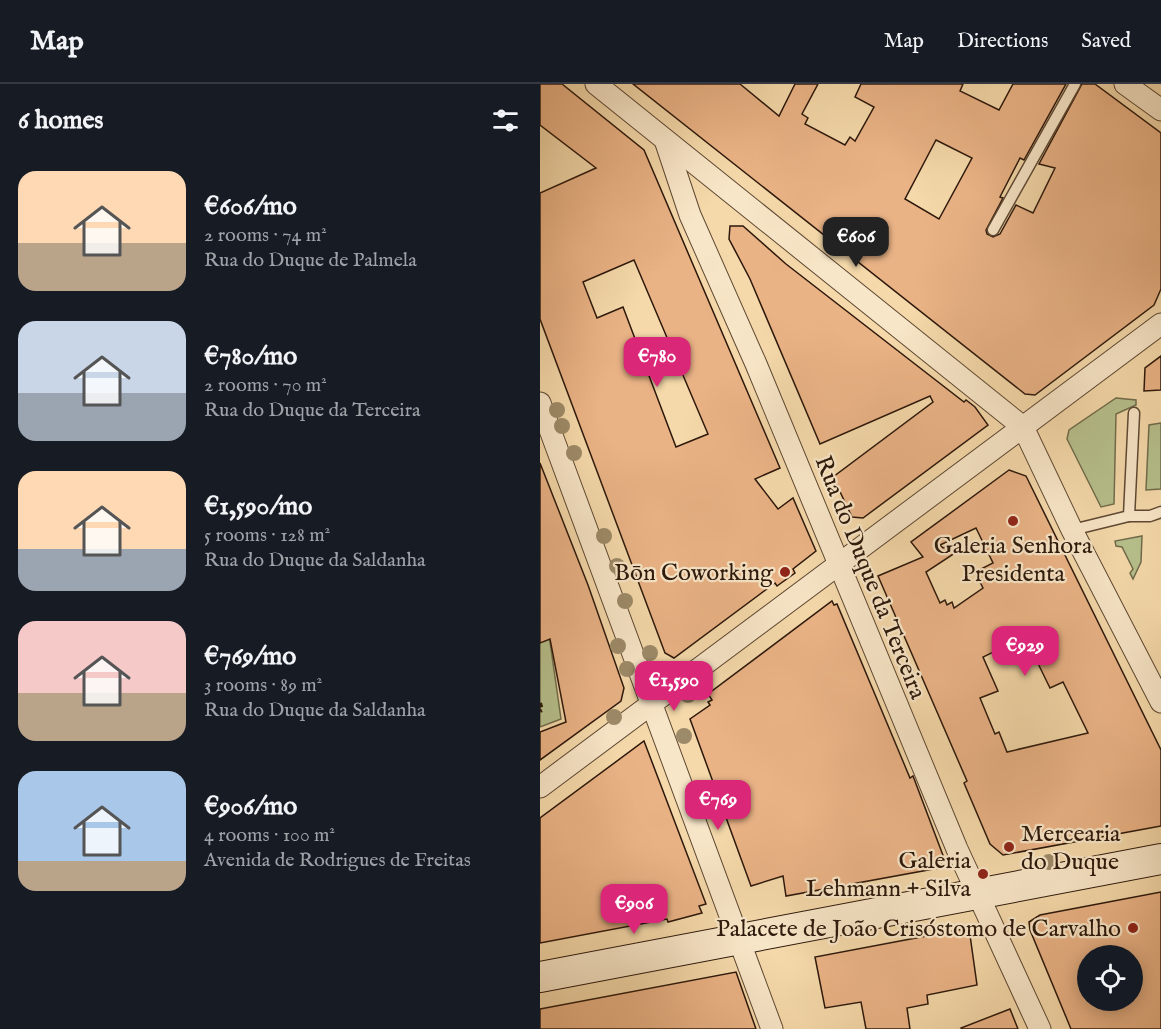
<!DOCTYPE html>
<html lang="en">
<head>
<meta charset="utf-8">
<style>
  :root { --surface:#171b24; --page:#242831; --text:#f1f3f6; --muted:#9ea1a6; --line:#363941; --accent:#db2777 }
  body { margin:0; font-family:"IM FELL English",serif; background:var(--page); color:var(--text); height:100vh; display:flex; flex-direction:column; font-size:22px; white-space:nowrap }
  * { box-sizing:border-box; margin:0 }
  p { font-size:20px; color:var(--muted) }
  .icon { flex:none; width:33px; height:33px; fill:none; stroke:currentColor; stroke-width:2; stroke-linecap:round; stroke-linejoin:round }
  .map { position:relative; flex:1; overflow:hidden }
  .panel { display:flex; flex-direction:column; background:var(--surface); width:540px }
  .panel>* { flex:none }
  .buttons { position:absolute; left:537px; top:861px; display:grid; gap:12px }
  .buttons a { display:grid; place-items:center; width:66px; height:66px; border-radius:50%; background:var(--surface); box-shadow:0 3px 15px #0003; font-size:30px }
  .price { position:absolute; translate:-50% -51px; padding:0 14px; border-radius:12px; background:var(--accent); color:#fff; font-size:20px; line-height:39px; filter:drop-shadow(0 2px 3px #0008) }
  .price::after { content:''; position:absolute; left:50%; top:36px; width:18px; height:14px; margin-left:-9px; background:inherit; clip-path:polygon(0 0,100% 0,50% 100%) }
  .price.current { background:#222; color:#fff }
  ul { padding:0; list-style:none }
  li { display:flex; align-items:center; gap:18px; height:150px; padding:0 18px }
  li span { display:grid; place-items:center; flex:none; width:168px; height:120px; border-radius:18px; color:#555 }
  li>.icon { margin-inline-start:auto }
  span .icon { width:72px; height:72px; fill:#fffc; stroke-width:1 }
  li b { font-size:26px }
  h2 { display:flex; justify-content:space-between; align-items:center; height:72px; padding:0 18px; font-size:26px }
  header { display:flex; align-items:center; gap:36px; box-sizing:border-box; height:84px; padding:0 30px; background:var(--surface); border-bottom:2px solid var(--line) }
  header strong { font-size:28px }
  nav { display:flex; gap:33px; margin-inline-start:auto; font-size:21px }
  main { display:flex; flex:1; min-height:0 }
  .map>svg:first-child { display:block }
  .green { fill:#b6c08c; stroke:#716c4c; stroke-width:1.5 }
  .building { fill:#eab386; stroke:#2c180b; stroke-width:1.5; fill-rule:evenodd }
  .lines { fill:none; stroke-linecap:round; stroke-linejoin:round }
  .lane-casing { stroke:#5e4833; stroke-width:13 }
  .street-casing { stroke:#5e4833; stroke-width:23 }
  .secondary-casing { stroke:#2c180b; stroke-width:32 }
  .path { stroke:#2c180b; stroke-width:4; stroke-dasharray:4.5 3; stroke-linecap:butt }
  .lane { stroke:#f8e6c8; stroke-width:10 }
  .street { stroke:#f8e6c8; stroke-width:21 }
  .secondary { stroke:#f8e6c8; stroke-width:30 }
  .tree { fill:#9d8a68 }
  .poi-dot { fill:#8f2418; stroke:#f8e6c8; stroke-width:2 }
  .labels { text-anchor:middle; stroke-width:4.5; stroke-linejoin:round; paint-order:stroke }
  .poi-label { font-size:24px; fill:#2c180b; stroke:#f8e6c8; text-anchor:end }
  .street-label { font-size:24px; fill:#2c180b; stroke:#f8e6c8 }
</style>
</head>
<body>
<header>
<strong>Map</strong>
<nav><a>Map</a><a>Directions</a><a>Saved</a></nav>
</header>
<main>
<section class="panel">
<h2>6 homes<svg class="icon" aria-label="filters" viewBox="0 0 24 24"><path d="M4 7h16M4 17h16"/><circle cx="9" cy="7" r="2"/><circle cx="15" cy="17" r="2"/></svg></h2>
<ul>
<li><span style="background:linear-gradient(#ffd9b3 60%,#b9a48a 0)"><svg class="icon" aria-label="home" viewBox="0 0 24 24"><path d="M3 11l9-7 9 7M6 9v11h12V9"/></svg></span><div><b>€606/mo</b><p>2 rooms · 74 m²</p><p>Rua do Duque de Palmela</p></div></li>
<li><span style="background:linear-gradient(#c9d6e8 60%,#9aa5b1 0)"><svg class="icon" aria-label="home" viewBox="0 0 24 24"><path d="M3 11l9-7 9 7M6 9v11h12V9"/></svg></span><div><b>€780/mo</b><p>2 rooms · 70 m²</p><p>Rua do Duque da Terceira</p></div></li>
<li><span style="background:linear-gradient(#ffd9b3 65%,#9aa5b1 0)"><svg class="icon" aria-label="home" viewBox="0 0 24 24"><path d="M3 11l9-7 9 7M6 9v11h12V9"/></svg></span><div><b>€1,590/mo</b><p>5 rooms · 128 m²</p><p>Rua do Duque da Saldanha</p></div></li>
<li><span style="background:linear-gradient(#f6c9c9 60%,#b9a48a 0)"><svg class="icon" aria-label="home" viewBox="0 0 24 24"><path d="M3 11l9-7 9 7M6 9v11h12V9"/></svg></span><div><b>€769/mo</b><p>3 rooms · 89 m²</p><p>Rua do Duque da Saldanha</p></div></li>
<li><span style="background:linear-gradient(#a9c7e8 75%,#b9a48a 0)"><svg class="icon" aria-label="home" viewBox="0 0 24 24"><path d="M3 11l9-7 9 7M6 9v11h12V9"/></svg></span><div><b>€906/mo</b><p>4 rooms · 100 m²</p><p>Avenida de Rodrigues de Freitas</p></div></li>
</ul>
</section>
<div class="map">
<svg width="621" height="945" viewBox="0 0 621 945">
  <rect width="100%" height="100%" fill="#f5d9aa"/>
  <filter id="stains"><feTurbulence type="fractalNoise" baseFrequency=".00333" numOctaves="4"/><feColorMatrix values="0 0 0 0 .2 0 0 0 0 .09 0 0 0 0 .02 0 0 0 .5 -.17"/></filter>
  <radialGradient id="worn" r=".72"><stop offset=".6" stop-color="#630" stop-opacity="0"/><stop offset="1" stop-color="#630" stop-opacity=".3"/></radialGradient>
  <g class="green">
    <polygon points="576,314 596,316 596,321 576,330 574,420 561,423 527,355 529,346"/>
    <polygon points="621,339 621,405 606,406 609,341"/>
    <polygon points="602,452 601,478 593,495 590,489 593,485 582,463 576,462 575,457"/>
    <polygon points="0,464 6,530 21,635 0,643"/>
  </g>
  <g class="building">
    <path d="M0 0H22L104 66 240 384 215 395 238 425 253 414 276 467 253 485 255 489 237 502 235 499 134 574 125 569 0 235V109L56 84 0 41ZM94 176 168 350 136 363 83 223 57 234 43 198Z"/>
    <path d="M93 0H200L239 32 255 0H278L262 30 268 34 265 40 305 61 310 53 315 57 334 23 315 13 321 0H423L420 7 459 26 473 0H526L484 76 480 74 460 113 463 114 446 146 447 150 453 153 460 150 476 121 493 129 515 84 499 80 542 0H555L621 49V205L614 221 495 311 485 310ZM396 56 432 74 399 135 365 115Z"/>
    <polygon points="190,142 203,142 246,180 424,318 426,316 435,323 448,341 323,434 312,433 293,393 393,318 390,312 280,360 210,195 189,155"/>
    <polygon points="621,272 621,306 604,307 605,284"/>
    <polygon points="0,379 48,501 84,604 81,617 0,676 0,648 26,638 10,555 0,559"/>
    <path d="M469 386 486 392 621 666V742L463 771 450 760 424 699 427 697 338 492 383 473 371 458ZM436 444 453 479 435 488 443 504 414 524 412 518 407 521 405 516 400 519 386 488 415 469 411 461 403 464 400 461ZM480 555 483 562 488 559 510 604 523 598 548 649 467 668 459 648 455 650 440 614 458 607 443 573Z"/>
    <polygon points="292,517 294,521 297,520 370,694 373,692 404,774 399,784 246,812 243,792 211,802 150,635 170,621 168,618 172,616 168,610"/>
    <polygon points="104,657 166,820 159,822 162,829 128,838 127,835 0,859 0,734"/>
    <path d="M621 808V945H531L490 846 489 838 500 831ZM548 872H592V916H548Z"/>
    <polygon points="429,844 437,901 387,911 388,920 367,924 370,945 326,945 321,918 285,924 275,873"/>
    <polygon points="196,888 216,945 0,945 0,925"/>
    <polygon points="470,925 478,945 422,945 421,944"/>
  </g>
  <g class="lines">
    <g class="lane-casing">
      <g id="lane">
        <polyline points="453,146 535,0"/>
        <polyline points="589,432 610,432 621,428"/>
        <polyline points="532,446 589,432 594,329"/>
      </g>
    </g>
    <g class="street-casing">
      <g id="street">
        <polyline points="56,0 483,343 532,446 621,618"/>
        <polyline points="585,0 621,26"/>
        <polyline points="125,56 150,131 216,280 417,765 500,945"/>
        <polyline points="0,319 232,945"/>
        <polyline points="0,703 621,240"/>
      </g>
    </g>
    <g class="secondary-casing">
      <polyline id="secondary" points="0,893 621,775"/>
    </g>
    <polyline class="path" points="0,619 2,626 0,627"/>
    <use href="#lane" class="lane"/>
    <use href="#street" class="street"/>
    <use href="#secondary" class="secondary"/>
  </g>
  <g class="tree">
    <circle cx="17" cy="326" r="8"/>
    <circle cx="22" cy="342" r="8"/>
    <circle cx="34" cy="369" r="8"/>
    <circle cx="64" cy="452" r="8"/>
    <circle cx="77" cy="482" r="8"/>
    <circle cx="85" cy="517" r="8"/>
    <circle cx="78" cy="562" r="8"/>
    <circle cx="110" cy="569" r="8"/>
    <circle cx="87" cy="585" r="8"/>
    <circle cx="136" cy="588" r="8"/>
    <circle cx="148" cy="611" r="8"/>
    <circle cx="74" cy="633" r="8"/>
    <circle cx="144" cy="652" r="8"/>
    <circle cx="509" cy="778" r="8"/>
  </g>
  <g class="poi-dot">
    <circle cx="473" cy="437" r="6"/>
    <circle cx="245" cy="488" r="6"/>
    <circle cx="469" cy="763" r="6"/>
    <circle cx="443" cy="790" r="6"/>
    <circle cx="593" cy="844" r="6"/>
  </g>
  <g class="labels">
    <g class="poi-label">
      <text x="473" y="469" text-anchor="middle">Galeria Senhora<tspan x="473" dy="28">Presidenta</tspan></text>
      <text x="233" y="496">Bōn Coworking</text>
      <text x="481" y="757" text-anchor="start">Mercearia<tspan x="481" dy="28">do Duque</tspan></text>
      <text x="431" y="784">Galeria<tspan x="431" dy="28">Lehmann + Silva</tspan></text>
      <text x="581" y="852">Palacete de João Crisóstomo de Carvalho</text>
    </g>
    <g class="street-label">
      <text transform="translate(331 493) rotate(68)" y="8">Rua do Duque da Terceira</text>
    </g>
  </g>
  <rect width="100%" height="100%" filter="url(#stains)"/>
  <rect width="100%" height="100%" fill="url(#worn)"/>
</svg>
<div class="buttons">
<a><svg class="icon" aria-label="locate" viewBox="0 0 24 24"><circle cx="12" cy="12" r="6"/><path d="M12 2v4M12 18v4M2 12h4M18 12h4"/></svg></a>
</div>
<b class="price current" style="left:316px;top:184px">€606</b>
<b class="price" style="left:117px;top:304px">€780</b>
<b class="price" style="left:485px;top:593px">€929</b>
<b class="price" style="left:134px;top:628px">€1,590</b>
<b class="price" style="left:178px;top:747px">€769</b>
<b class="price" style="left:94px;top:851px">€906</b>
</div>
</main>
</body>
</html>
